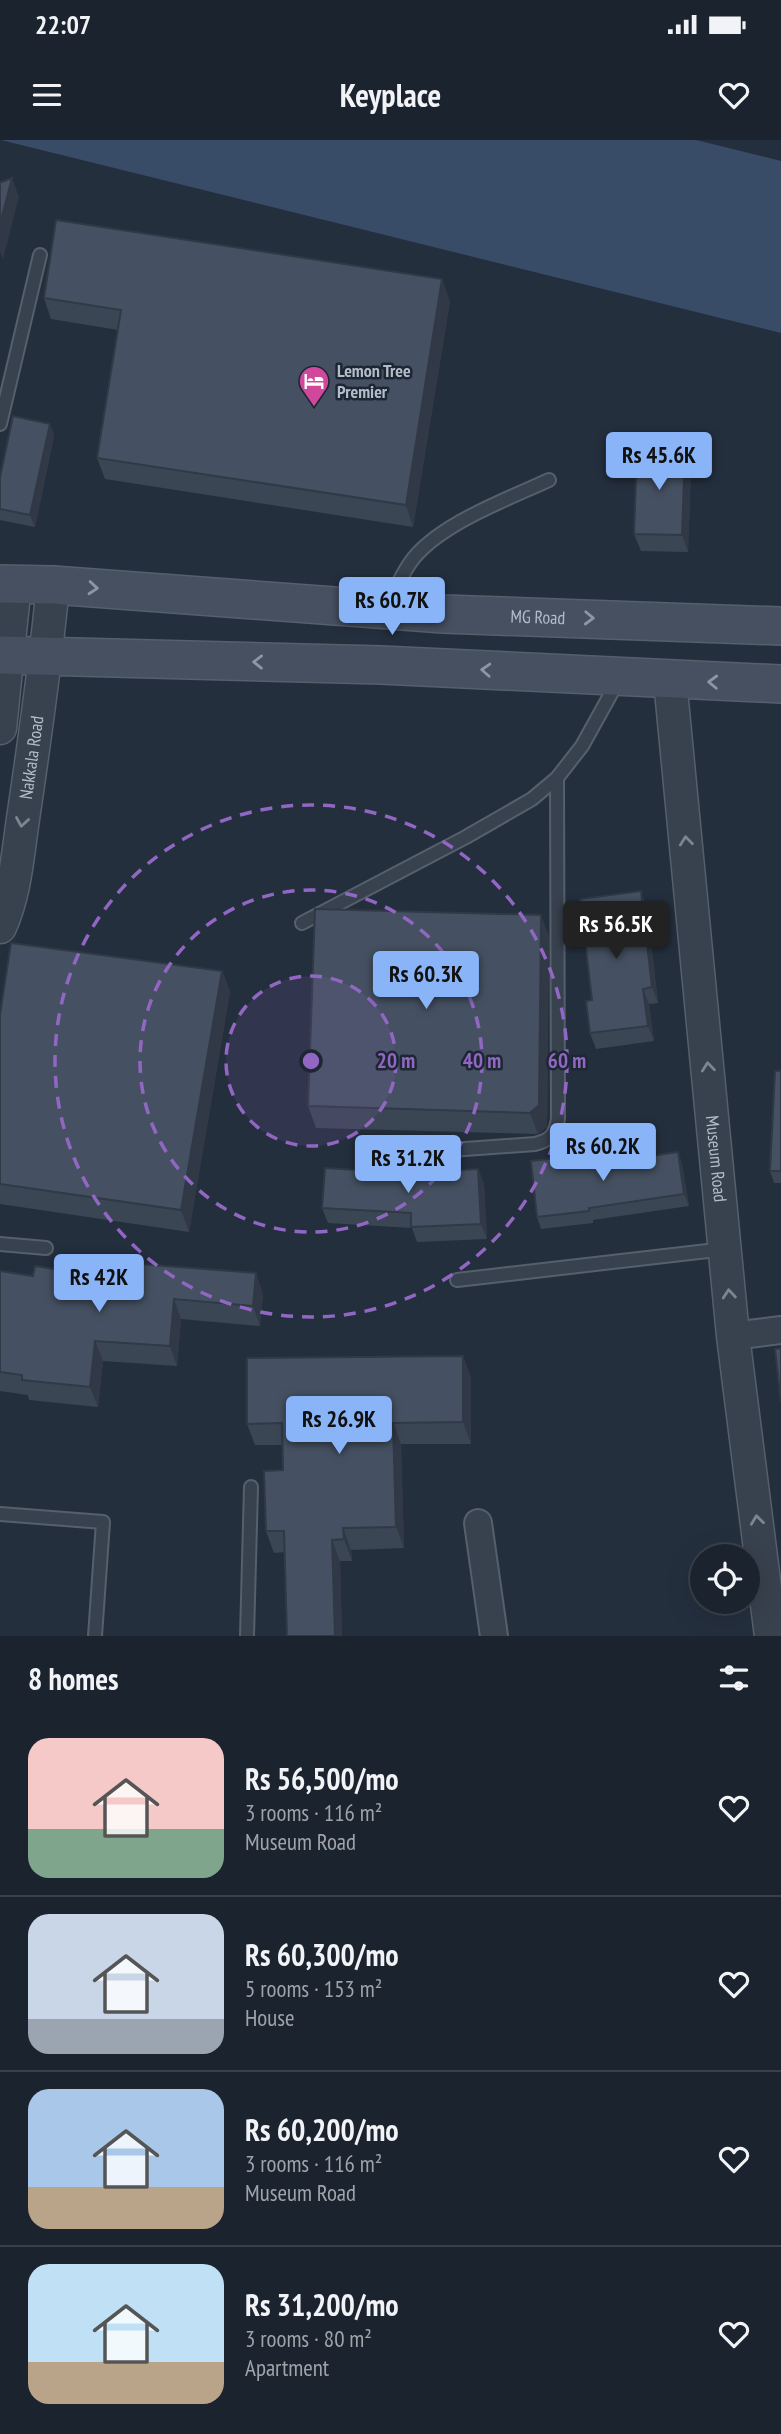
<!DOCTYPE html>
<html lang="en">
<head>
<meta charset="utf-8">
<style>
  :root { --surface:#1b232e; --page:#242b36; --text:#f1f3f6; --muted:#a0a4aa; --line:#39404a; --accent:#8ab4f8 }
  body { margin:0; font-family:"PT Sans Narrow",sans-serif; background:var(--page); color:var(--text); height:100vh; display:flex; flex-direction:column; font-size:26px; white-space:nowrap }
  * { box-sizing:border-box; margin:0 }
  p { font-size:23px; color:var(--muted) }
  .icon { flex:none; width:38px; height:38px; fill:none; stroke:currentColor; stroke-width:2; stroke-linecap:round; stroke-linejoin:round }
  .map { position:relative; height:1496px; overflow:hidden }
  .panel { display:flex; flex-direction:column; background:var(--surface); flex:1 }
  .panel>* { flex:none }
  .tools { position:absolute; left:690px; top:1404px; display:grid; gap:14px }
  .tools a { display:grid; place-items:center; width:70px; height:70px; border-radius:50%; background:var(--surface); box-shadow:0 7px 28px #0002,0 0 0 2px var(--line); font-size:35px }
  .price { position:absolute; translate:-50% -60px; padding:0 16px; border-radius:7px; background:var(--accent); color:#111; font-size:23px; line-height:46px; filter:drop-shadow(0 2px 4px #0008) }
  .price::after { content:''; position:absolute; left:50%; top:42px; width:21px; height:16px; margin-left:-10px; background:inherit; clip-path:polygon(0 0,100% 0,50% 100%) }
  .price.selected { background:#222; color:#fff }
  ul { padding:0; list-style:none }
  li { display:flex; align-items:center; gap:21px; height:175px; padding:0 28px }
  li+li { border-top:2px solid var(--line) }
  li span { display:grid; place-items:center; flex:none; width:196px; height:140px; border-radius:21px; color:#555 }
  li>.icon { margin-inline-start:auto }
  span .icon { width:84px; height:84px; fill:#fffc; stroke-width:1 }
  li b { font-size:30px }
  h2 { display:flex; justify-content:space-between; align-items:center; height:84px; padding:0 28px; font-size:30px }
  .status { display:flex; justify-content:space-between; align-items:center; height:49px; padding:0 35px; background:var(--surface); direction:ltr }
  .status svg { height:19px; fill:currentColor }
  header { display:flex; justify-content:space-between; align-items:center; height:91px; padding:0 28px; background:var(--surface); font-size:32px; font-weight:600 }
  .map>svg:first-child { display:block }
  .water { fill:#394c67 }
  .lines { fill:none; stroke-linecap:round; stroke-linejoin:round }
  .service-casing { stroke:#565f6c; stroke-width:16 }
  .minor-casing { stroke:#565f6c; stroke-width:30 }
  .tertiary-casing { stroke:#565f6c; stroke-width:35 }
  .secondary-casing { stroke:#565f6c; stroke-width:40 }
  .service { stroke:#38414e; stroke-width:12 }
  .minor { stroke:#38414e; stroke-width:26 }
  .tertiary { stroke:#38414e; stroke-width:32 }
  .secondary { stroke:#465061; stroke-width:37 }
  .wall { fill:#3b4654 }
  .shaded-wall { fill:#303945 }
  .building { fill:#455162; stroke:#303945; stroke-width:2 }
  .oneway { stroke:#8e96a5 }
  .oneway2 { stroke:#7c8592 }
  .ring { fill:none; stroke:#9266c3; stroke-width:3.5; stroke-dasharray:12 9 }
  .labels { text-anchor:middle; stroke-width:5; stroke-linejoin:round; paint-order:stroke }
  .poi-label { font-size:18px; font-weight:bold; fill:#b4bcc9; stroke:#1d2633; text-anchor:start }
  .street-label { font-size:18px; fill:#b4bcc9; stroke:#1d2633 }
  .centre { fill:#9266c3; stroke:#1d2633; stroke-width:3.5 }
  .ring-label { font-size:21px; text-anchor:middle; font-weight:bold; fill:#9266c3; stroke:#1d2633; stroke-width:5; stroke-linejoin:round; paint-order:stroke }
</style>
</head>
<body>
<div class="status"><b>22:07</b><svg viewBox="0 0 49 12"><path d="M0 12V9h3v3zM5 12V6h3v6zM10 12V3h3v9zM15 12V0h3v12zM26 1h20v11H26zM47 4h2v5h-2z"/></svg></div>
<header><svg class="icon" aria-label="menu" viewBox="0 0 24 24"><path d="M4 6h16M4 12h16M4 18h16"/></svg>Keyplace<svg class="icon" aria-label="heart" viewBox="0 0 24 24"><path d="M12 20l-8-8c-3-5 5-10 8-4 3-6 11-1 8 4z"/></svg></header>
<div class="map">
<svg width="781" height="1496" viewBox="0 0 781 1496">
  <rect width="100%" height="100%" fill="#242f3e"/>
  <polygon class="water" points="1,0 696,0 781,21 781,193"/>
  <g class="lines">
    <g class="service-casing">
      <g id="service">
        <polyline points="0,284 40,115"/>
        <path d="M387 466C394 452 401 436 410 423 436 385 508 359 549 340"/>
        <polyline points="302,783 466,697 532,659 557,638 582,606 618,541"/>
        <path d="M424 1012 535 1004C551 1000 555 995 558 979L557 638"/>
        <polyline points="0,1104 46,1108"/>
        <polyline points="457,1140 725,1109"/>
        <polyline points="0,1374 103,1382 95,1496"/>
        <polyline points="247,1496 251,1347"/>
      </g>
    </g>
    <g class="minor-casing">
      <g id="minor">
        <polyline points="733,1196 781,1190"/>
        <polyline points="478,1383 494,1496"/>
      </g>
    </g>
    <g class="tertiary-casing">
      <g id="tertiary">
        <path id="s1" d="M670 540 733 1196 771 1496"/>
        <polyline points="0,588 15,444"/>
        <path id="s2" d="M0 787C16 752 18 710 24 672 35 597 46 521 53 445"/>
      </g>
    </g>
    <g class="secondary-casing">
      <g id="secondary">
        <path id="s3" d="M0 444 53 445 443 474 781 486"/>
        <polyline points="0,515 381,525 781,544"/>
      </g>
    </g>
    <use href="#service" class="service"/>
    <use href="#minor" class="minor"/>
    <use href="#tertiary" class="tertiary"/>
    <use href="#secondary" class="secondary"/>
  </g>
  <g class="wall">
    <polygon points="44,158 450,161 413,387 105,339 97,318 118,190 51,179"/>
    <polygon points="50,284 54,296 35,387 0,380 0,337"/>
    <polygon points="691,328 688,412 641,411 634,394"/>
    <polygon points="647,767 658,863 649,864 654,901 596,909 590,893 592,860"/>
    <polygon points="549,796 547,987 538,994 316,988 308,966"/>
    <polygon points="222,831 230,852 189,1092 0,1064 0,874"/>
    <polygon points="781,931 781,1043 774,1043 770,1031"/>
    <polygon points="678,1012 682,1024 689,1066 593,1080 593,1083 541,1089 537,1077 586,1026"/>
    <polygon points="478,1029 484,1044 487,1099 417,1102 412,1088 328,1083 322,1068 408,1033"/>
    <polygon points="0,1131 33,1136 125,1140 263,1153 260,1186 181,1179 177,1226 103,1221 98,1267 29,1260 28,1255 0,1251"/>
    <polygon points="463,1216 471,1238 471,1304 401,1304 404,1408 351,1410 352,1421 340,1421 342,1496 287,1496 285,1412 274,1413 266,1391 283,1330 283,1305 255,1305 247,1284"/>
  </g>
  <g class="shaded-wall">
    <polygon points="12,38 19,57 3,119 0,112 0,84"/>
    <polygon points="442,139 450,161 413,387 406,365"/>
    <polygon points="50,284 54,296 35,387 30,375"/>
    <polygon points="685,311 691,328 688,412 682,395"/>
    <polygon points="641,751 647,767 658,863 652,847"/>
    <polygon points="541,775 549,796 547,987 538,994 530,973"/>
    <polygon points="222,831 230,852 189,1092 181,1070"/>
    <polygon points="643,849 649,864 654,901 648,886"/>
    <polygon points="678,1012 682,1024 689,1066 684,1054"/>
    <polygon points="478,1029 484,1044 487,1099 481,1084"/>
    <polygon points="256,1133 263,1153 260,1186 253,1166"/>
    <polygon points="174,1159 181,1179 177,1226 170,1206"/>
    <polygon points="95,1201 103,1221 98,1267 90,1247"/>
    <polygon points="463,1216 471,1238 471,1304 463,1282"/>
    <polygon points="393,1283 401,1304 404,1408 396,1387"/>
    <polygon points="343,1388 351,1410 352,1421 344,1399"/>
    <polygon points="332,1400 340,1421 342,1496 335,1496"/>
  </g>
  <g class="building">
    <polygon points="12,38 0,84 0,42 2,42"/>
    <polygon points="56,80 442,139 406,365 97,318 121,170 44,158"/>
    <polygon points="13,276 50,284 30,375 0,369 0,337"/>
    <polygon points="637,309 685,311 682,395 634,394"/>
    <polygon points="641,751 652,847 643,849 648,886 590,893 586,861 592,860 580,759"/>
    <polygon points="315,769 541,775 539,965 530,973 308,966"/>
    <polygon points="11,803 222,831 181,1070 0,1044 0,874"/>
    <polygon points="775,931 781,931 781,1031 770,1031"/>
    <polygon points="678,1012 684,1054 589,1068 589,1071 537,1077 531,1021 583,1015 584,1026"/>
    <polygon points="325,1028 408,1033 478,1029 481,1084 411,1087 411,1073 322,1068"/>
    <polygon points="127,1123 256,1133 253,1166 174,1159 170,1206 95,1201 90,1247 22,1240 22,1235 0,1232 0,1131 33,1136 35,1126 125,1140"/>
    <polygon points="781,1208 781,1262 775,1209"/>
    <polygon points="463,1216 463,1282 393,1283 396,1387 343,1388 344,1399 332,1400 335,1496 287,1496 284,1391 266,1391 264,1331 283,1330 282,1283 247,1284 247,1218"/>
  </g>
  <defs><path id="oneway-chevron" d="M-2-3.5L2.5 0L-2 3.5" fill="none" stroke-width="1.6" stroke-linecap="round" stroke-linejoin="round" transform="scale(1.75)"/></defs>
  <g class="oneway">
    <use href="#oneway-chevron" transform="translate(93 448) rotate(5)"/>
    <use href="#oneway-chevron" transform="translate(589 478) rotate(2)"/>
    <use href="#oneway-chevron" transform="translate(258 522) rotate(-179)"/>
    <use href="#oneway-chevron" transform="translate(486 530) rotate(-177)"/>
    <use href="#oneway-chevron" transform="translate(713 542) rotate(-178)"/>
  </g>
  <g class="oneway2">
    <use href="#oneway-chevron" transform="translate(22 682) rotate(99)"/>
    <use href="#oneway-chevron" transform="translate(686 701) rotate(-96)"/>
    <use href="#oneway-chevron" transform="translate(708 927) rotate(-96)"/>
    <use href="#oneway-chevron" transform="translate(729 1154) rotate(-95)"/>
    <use href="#oneway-chevron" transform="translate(757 1380) rotate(-97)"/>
  </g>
  <circle cx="311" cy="921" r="85" fill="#9266c3" fill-opacity=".12"/>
  <g class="ring">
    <circle cx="311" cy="921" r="85"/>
    <circle cx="311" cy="921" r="171"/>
    <circle cx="311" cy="921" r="256"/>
  </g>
  <defs>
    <g id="hotel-pin" transform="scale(1.575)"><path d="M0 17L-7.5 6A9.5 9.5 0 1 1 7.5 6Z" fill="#d1479c" stroke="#1d2633"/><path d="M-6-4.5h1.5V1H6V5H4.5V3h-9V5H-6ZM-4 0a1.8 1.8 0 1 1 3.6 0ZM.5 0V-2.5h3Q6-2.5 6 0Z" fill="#fff"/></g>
  </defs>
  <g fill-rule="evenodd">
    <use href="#hotel-pin" x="314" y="241"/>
  </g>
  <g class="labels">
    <g class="poi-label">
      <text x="337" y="237">Lemon Tree<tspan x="337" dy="21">Premier</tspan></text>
    </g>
    <g class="street-label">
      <text dy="6" stroke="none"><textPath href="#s3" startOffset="539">MG Road</textPath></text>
      <text dy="6" stroke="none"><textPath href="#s2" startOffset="173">Nakkala Road</textPath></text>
      <text dy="6" stroke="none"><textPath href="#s1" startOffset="481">Museum Road</textPath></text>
    </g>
  </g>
  <circle cx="311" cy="921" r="10" class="centre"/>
  <g class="ring-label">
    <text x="396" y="928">20 m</text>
    <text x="482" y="928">40 m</text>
    <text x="567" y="928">60 m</text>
  </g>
</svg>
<div class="tools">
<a><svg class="icon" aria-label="locate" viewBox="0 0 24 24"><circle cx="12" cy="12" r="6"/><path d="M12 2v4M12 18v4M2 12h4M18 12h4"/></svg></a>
</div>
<b class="price" style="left:659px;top:352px">Rs 45.6K</b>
<b class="price" style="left:392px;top:497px">Rs 60.7K</b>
<b class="price selected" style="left:616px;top:821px">Rs 56.5K</b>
<b class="price" style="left:426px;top:871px">Rs 60.3K</b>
<b class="price" style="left:603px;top:1043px">Rs 60.2K</b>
<b class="price" style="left:408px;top:1055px">Rs 31.2K</b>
<b class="price" style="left:99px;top:1174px">Rs 42K</b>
<b class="price" style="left:339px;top:1316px">Rs 26.9K</b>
</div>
<section class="panel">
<h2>8 homes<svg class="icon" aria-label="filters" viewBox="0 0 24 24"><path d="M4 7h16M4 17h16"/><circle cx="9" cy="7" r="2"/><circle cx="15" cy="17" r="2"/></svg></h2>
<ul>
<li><span style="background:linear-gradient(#f6c9c9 65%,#7fa58c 0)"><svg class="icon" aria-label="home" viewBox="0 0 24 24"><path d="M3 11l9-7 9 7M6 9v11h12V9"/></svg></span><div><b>Rs 56,500/mo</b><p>3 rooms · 116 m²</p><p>Museum Road</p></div><svg class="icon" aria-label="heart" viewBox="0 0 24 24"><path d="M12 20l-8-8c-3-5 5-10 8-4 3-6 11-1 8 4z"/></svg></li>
<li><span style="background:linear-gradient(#c9d6e8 75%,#9aa5b1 0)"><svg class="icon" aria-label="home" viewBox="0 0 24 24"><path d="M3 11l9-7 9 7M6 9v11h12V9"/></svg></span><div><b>Rs 60,300/mo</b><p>5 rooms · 153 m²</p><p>House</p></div><svg class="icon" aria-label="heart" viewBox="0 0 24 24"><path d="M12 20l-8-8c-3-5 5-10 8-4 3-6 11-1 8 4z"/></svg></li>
<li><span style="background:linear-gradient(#a9c7e8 70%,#b9a48a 0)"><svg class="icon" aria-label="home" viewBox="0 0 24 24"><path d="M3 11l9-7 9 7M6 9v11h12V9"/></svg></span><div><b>Rs 60,200/mo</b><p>3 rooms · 116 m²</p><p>Museum Road</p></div><svg class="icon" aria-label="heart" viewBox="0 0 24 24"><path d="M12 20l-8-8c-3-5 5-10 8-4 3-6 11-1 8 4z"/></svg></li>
<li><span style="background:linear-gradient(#bfe0f5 70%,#b9a48a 0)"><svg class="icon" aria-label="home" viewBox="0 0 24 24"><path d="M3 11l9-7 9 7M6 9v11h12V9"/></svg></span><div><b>Rs 31,200/mo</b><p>3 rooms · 80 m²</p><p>Apartment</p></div><svg class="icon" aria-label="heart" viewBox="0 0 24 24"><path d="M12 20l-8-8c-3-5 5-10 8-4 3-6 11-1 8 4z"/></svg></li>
</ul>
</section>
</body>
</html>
